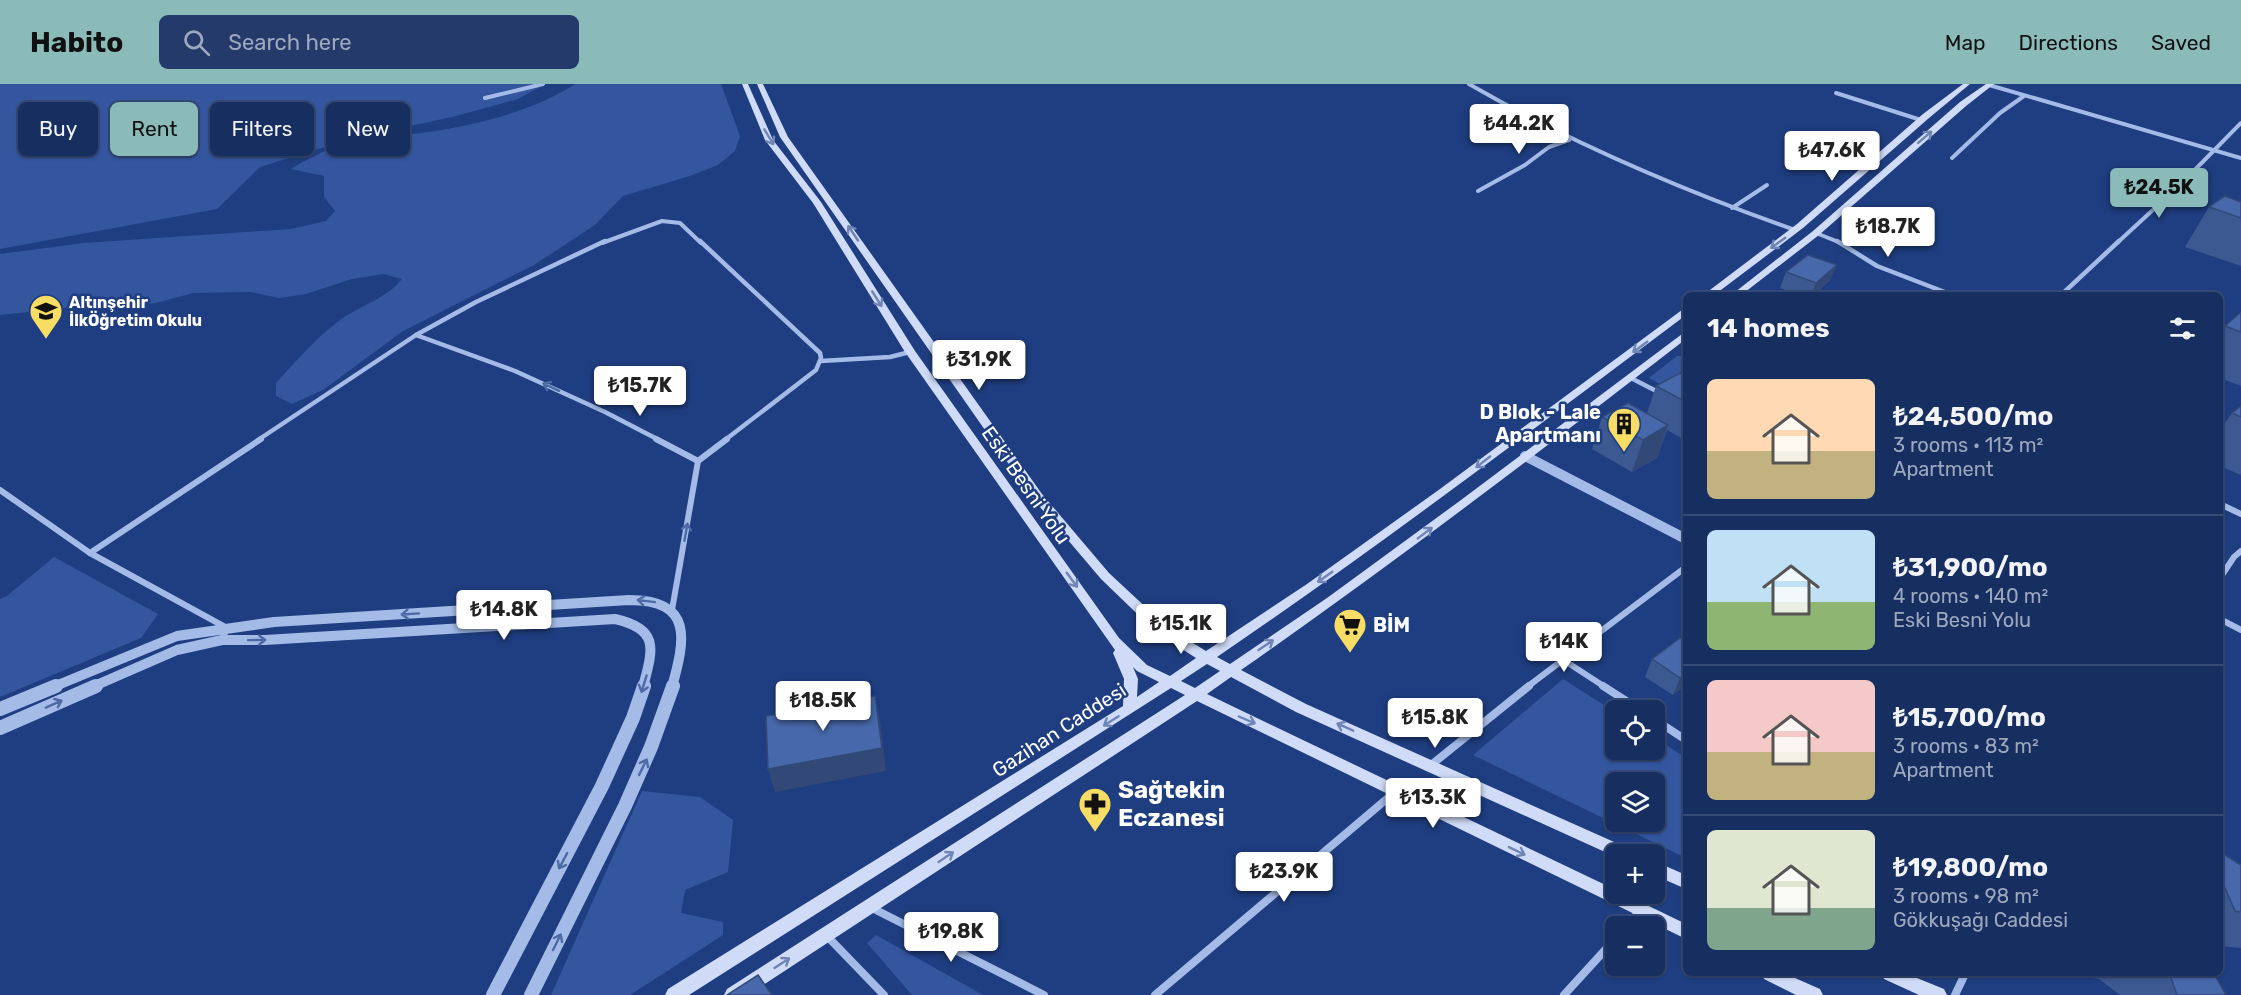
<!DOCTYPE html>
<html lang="en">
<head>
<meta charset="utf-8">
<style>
  :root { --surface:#172e61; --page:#243a6a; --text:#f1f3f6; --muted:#9ea8bd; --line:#364a76; --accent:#8bbbb9 }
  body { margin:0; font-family:Rubik,sans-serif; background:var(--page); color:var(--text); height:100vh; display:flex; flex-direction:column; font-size:22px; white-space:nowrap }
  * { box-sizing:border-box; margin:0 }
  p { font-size:20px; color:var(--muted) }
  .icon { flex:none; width:33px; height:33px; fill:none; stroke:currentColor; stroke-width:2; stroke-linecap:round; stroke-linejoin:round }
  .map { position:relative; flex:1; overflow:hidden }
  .side { position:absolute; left:1683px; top:208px; width:540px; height:684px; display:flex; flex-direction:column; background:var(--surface); border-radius:9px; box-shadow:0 2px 4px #0004,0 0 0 2px var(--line) }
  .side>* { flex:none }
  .banner { position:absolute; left:18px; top:18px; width:570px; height:54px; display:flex; gap:12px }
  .fabs { position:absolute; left:1605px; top:616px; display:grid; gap:12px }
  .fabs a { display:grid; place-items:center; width:60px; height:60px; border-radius:9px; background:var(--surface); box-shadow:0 2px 4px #0004,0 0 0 2px var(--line); font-size:30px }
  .price { position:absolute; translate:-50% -51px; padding:0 14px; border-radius:6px; background:#fff; color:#222; font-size:20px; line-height:39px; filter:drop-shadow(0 2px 3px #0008) }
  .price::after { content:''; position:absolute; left:50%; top:36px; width:18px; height:14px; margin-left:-9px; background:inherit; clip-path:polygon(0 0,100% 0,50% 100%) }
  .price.selected { background:var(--accent); color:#111 }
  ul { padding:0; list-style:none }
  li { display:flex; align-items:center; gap:18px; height:150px; padding:0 24px }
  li+li { border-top:2px solid var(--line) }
  li span { display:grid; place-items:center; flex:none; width:168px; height:120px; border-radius:9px; color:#555 }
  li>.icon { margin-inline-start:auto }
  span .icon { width:72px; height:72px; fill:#fffc; stroke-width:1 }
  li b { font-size:26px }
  h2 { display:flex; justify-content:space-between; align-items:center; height:72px; padding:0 24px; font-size:26px }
  .tag { padding:0 21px; border-radius:9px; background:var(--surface); box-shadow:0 2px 4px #0004,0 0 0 2px var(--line); font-size:21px; line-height:54px }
  .tag.selected { background:var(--accent); color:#111 }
  header { display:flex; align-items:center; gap:36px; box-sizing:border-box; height:84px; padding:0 30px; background:var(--accent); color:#111 }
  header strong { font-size:28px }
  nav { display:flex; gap:33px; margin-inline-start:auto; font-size:21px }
  .search { width:420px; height:54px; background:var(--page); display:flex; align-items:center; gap:15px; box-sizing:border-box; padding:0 21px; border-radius:9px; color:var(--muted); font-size:22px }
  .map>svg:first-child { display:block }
  .green { fill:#33569f; fill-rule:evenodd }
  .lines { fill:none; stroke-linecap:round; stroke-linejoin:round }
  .minor-far3 { stroke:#a4bbe8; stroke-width:4 }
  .minor-far2 { stroke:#a4bbe8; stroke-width:4.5 }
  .minor-far1 { stroke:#a4bbe8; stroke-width:6 }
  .minor { stroke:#a4bbe8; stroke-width:8 }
  .tertiary-far1 { stroke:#a4bbe8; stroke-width:10 }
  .tertiary { stroke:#a4bbe8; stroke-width:14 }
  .secondary { fill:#cfdbf7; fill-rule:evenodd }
  .wall { fill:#3d5992 }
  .shaded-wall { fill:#324977 }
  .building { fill:#4768aa; stroke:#324977; stroke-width:1.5 }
  .oneway { stroke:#6e85b6 }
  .oneway2 { stroke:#4e6aa5 }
  .labels { text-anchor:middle; stroke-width:5; stroke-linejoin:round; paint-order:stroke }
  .far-poi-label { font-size:16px; font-weight:bold; fill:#fff; stroke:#1f3e81; text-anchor:start }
  .poi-label { font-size:20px; font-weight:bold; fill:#fff; stroke:#1f3e81; text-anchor:end }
  .street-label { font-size:20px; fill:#fff; stroke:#1f3e81 }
  .near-poi-label { font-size:24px; font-weight:bold; fill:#fff; stroke:#1f3e81; text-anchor:start }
</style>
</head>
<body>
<header>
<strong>Habito</strong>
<div class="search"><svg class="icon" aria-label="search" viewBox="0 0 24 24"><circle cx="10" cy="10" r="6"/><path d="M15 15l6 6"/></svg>Search here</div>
<nav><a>Map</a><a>Directions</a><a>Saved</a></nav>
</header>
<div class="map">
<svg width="2241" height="911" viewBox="0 0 2241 911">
  <rect width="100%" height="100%" fill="#1f3e81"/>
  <g class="green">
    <polygon points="0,0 545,0 518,15 452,33 354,54 260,83 217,125 0,165"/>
    <path d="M575 0H721L740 52 735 67 718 81 690 92 623 112 595 141 534 181 403 247 323 306 292 320 276 312V299C296 277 316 254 340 236 361 221 386 215 402 195L383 190 352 195 306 210 279 214 250 208 193 209 156 219 116 224 86 222 0 231V170L84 159 291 145 326 137 335 127 324 113V92L291 85C319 67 352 55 386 50 395 49 404 51 413 50 465 44 531 29 575 0Z"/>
    <polygon points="1677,272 1686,272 1686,314 1649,294"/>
    <polygon points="54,473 158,530 141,554 0,613 0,515 7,512"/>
    <path d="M1563 595 1615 628 1616 666H1654L1655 654 1686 674V774L1473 671ZM1616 699H1654V738H1616Z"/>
    <polygon points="642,707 700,713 733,736 728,788 685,806 681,829 723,838 723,851 630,911 551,911"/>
    <polygon points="876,851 983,911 912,911 867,859"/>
  </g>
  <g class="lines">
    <g class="minor-far3">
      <path d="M1469 0C1573 60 1682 106 1795 146"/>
      <polyline points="1989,1 2241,74"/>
      <polyline points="1836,9 1921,36"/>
      <polyline points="485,14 543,0"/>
      <polyline points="1952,74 2000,29 2024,12"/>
      <polyline points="1478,107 1525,81 1549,63 1569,56"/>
      <polyline points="1732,124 1767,101"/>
      <polyline points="1816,149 1841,159"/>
      <polyline points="602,159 662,137 680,139 701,159"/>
      <polyline points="2117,159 2180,101 2241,39"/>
    </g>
    <g class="minor-far2">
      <polyline points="700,157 820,269 821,274 816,286 725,356"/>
      <polyline points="1837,157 1877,182 1955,212"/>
      <polyline points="2060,212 2119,157"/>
      <polyline points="416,251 515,287 605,328 659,356"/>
      <polyline points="821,277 890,273 910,268"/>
      <polyline points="1629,293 1662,310"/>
      <polyline points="258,356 416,251 476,218 605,157"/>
    </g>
    <g class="minor-far1">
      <polyline points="656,355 698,377 672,526"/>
      <polyline points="698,377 727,355"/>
      <polyline points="0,406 90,469 227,544 222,556"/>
      <polyline points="2220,420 2241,430"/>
      <polyline points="90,469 261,355"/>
      <polyline points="2220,494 2234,473 2241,467"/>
      <polyline points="2220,535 2241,546"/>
      <polyline points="1562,575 1605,603"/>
      <polyline points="1527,603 1686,483"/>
    </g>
    <g class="minor">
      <polyline points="1603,602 1642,627"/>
      <polyline points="1654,635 1686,656"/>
      <polyline points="1431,681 1529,602"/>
      <polyline points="870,823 1044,911"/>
      <polyline points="1625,843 1640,827"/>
      <polyline points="826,851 884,911"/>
      <polyline points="1155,911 1395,708"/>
      <polyline points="1564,911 1616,854"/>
      <polyline points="1955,911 1965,890"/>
    </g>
    <g class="tertiary-far1">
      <polyline points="1525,372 1686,455"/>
      <path d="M53 603 177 552 274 538 629 516C694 516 685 556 672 603"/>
      <path d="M92 603 177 566 222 556H265L615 535C660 545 653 565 643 603"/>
    </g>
    <g class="tertiary">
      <polyline points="0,625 56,602"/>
      <polyline points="0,644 96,602"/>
      <polyline points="493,911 602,702 633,634 644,602"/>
      <polyline points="531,911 625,722 651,663 673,602"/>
    </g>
    <g class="secondary">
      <path d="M742 0H748L773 56 821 118 915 267 1119 554 1147 581 1170 592 1196 574 1157 549 1101 495 1034 416 780 53 757 0H763L788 53 1042 410 1109 489 1167 543 1206 567 1307 500 1440 405 1686 223V231C1531 347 1377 464 1217 573L1230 580 1327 514 1461 416 1686 247V255C1539 368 1393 480 1241 586L1306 620 1632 766 1635 771H1616V773L1296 628 1231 593 1207 610 1616 806V810H1624L1686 840V855L1197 617 748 911H724L727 905 1185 611 1171 604 689 911H665L668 905 1123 622 1124 595 1113 569 1115 566 905 268 813 119 765 56ZM1207 580 1220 587 1195 604 1181 597ZM1133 583 1137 587 1159 598 1137 613 1138 595Z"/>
      <polygon points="1963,0 1970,0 1929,34 1803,144 1713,212 1702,212 1797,140 1923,30"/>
      <polygon points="1986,0 1994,0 1966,22 1819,151 1740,212 1730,212 1813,147 1960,18"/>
      <polygon points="1654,777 1686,791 1686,805 1654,791"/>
      <polygon points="1762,890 1786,890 1820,905 1823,911 1796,911 1764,895"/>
      <polygon points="1882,890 1907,890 1944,905 1947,911 1919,911 1884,895"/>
    </g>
  </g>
  <g class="wall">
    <polygon points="2241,118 2241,182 2185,163 2209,123"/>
    <polygon points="1837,181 1830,196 1813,212 1801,212 1780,204 1786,188"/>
    <polygon points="2241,228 2241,302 2220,294 2220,249 2225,242"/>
    <polygon points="1686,292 1686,355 1685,356 1667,346 1657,374 1632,388 1592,365 1602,333 1647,329 1656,302"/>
    <polygon points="2241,322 2241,391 2220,382 2220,346 2232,329"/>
    <polygon points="1686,559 1686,601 1673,611 1645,593 1652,575"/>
    <polygon points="2220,768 2241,781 2241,864 2220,862"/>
    <polygon points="2067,890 2214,890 2226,911 2120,911 2099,895"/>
  </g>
  <g class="shaded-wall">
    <polygon points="1837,181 1830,196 1813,212 1811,212 1816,199"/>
    <polygon points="1668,341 1657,374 1632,388 1643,356"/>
    <polygon points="1686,589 1686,601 1673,611 1680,594"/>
    <polygon points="875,612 880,636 886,687 775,708 768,685"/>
  </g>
  <g class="building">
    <polygon points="2225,112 2241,118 2241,134 2209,123"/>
    <polygon points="1808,171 1837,181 1816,199 1786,188"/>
    <polygon points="2241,228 2241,248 2225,242"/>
    <polygon points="1680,289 1686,292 1686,318 1656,302"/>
    <polygon points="1628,319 1668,341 1643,356 1602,333"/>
    <polygon points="2241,322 2241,333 2232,329"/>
    <polygon points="1680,554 1686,559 1686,589 1680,594 1652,575"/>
    <polygon points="875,612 882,664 768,685 766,632"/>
    <polygon points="2220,768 2241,781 2241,828 2235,827 2225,804 2220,800"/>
    <polygon points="2167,890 2214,890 2226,911 2177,911 2170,891"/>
    <polygon points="758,891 772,911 727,911"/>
  </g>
  <defs><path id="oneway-shaft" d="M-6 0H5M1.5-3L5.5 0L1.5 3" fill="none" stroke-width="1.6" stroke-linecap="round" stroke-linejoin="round" transform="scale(1.5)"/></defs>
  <g class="oneway">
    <use href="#oneway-shaft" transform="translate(769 53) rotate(59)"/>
    <use href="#oneway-shaft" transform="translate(1925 53) rotate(-41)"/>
    <use href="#oneway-shaft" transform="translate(853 149) rotate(-124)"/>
    <use href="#oneway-shaft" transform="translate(1778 159) rotate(144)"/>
    <use href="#oneway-shaft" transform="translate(877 215) rotate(58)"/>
    <use href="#oneway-shaft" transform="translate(1640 263) rotate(144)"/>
    <use href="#oneway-shaft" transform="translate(1483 378) rotate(142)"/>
    <use href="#oneway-shaft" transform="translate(1425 449) rotate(-37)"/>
    <use href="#oneway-shaft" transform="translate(1325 493) rotate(145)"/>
    <use href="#oneway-shaft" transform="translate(1072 496) rotate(54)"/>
    <use href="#oneway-shaft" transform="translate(1266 561) rotate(-34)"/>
    <use href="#oneway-shaft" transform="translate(1247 636) rotate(23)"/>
    <use href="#oneway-shaft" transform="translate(1111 637) rotate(148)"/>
    <use href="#oneway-shaft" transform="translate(1345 643) rotate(-156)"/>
    <use href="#oneway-shaft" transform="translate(1517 767) rotate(26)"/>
    <use href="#oneway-shaft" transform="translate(946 773) rotate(-34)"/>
    <use href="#oneway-shaft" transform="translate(782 879) rotate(-33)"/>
  </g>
  <g class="oneway2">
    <use href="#oneway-shaft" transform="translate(551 303) rotate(-155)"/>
    <use href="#oneway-shaft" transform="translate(686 448) rotate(-80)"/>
    <use href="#oneway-shaft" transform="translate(646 517) rotate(-173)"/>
    <use href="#oneway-shaft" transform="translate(410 530) rotate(176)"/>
    <use href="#oneway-shaft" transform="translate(257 556) rotate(-1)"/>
    <use href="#oneway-shaft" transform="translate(644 600) rotate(107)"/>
    <use href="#oneway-shaft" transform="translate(54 620) rotate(-24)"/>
    <use href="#oneway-shaft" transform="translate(643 683) rotate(-64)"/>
    <use href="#oneway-shaft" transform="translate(563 777) rotate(118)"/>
    <use href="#oneway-shaft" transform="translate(557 858) rotate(-64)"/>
  </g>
  <defs>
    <g id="school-pin" transform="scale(1.725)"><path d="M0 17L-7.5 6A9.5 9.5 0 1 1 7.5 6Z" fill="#f7dd64" stroke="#1f3e81"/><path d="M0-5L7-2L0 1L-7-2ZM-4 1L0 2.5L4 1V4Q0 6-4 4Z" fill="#111"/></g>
    <g id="building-pin" transform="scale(1.725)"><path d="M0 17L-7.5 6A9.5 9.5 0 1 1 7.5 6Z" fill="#f7dd64" stroke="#1f3e81"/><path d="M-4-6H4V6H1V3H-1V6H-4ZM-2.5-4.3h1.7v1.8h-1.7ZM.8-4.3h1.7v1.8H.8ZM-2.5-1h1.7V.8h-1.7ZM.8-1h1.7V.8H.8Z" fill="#111"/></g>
    <g id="supermarket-pin" transform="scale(1.725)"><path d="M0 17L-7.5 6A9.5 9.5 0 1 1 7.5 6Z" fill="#f7dd64" stroke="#1f3e81"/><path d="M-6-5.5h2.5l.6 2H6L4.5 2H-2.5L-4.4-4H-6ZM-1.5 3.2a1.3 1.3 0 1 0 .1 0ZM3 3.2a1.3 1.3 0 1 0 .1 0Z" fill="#111"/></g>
    <g id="pharmacy-pin" transform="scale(1.725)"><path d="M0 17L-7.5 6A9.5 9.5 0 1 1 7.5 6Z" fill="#f7dd64" stroke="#1f3e81"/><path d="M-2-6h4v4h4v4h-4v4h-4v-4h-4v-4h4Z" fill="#111"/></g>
  </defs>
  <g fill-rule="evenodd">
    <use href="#school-pin" x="46" y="227"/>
    <use href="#building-pin" x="1624" y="340"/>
    <use href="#supermarket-pin" x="1350" y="541"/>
    <use href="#pharmacy-pin" x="1095" y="720"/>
  </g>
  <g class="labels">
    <g class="far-poi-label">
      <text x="69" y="224">Altınşehir<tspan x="69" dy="18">İlkÖğretim Okulu</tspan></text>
    </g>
    <g class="poi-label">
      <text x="1601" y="335">D Blok - Lale<tspan x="1601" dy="23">Apartmanı</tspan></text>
      <text x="1373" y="548" text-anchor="start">BİM</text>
    </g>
    <g class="street-label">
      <text transform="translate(1026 401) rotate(55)" y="7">Eski Besni Yolu</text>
      <text transform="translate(1059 646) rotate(-33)" y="7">Gazihan Caddesi</text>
    </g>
    <g class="near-poi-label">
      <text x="1118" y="714">Sağtekin<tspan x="1118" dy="28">Eczanesi</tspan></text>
    </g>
  </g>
</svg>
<div class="fabs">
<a><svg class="icon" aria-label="locate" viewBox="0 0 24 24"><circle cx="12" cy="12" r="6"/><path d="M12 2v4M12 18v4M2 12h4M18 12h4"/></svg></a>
<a><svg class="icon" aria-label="layers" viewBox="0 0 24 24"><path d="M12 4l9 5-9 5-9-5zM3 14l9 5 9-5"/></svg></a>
<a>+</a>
<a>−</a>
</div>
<b class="price" style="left:1519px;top:71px">₺44.2K</b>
<b class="price" style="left:1832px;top:98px">₺47.6K</b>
<b class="price selected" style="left:2159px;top:135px">₺24.5K</b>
<b class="price" style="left:1888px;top:174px">₺18.7K</b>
<b class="price" style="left:979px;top:307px">₺31.9K</b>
<b class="price" style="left:640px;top:333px">₺15.7K</b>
<b class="price" style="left:504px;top:557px">₺14.8K</b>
<b class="price" style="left:1181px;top:571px">₺15.1K</b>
<b class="price" style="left:1564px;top:589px">₺14K</b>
<b class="price" style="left:823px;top:648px">₺18.5K</b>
<b class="price" style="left:1435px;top:665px">₺15.8K</b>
<b class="price" style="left:1433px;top:745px">₺13.3K</b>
<b class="price" style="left:1284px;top:819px">₺23.9K</b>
<b class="price" style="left:951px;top:879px">₺19.8K</b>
<div class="banner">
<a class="tag">Buy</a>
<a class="tag selected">Rent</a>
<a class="tag">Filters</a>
<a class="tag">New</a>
</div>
<section class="side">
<h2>14 homes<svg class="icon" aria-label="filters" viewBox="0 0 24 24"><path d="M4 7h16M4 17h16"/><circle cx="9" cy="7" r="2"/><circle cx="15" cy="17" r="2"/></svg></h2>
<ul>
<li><span style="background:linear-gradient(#ffd9b3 60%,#c2b280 0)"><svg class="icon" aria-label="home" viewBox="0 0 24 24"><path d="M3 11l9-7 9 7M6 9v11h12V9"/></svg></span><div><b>₺24,500/mo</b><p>3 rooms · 113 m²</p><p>Apartment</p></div></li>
<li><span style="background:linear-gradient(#bfe0f5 60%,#8fb573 0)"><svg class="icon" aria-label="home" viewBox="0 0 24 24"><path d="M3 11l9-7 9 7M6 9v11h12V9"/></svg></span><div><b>₺31,900/mo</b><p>4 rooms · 140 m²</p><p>Eski Besni Yolu</p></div></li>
<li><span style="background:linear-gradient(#f6c9c9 60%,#c2b280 0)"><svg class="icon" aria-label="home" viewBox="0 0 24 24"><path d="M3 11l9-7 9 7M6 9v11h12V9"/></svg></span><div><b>₺15,700/mo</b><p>3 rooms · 83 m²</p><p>Apartment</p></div></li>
<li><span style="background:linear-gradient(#dfe7d0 65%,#7fa58c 0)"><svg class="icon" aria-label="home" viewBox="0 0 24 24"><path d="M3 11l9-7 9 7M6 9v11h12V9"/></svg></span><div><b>₺19,800/mo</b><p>3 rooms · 98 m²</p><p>Gökkuşağı Caddesi</p></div></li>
</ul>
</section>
</div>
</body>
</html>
